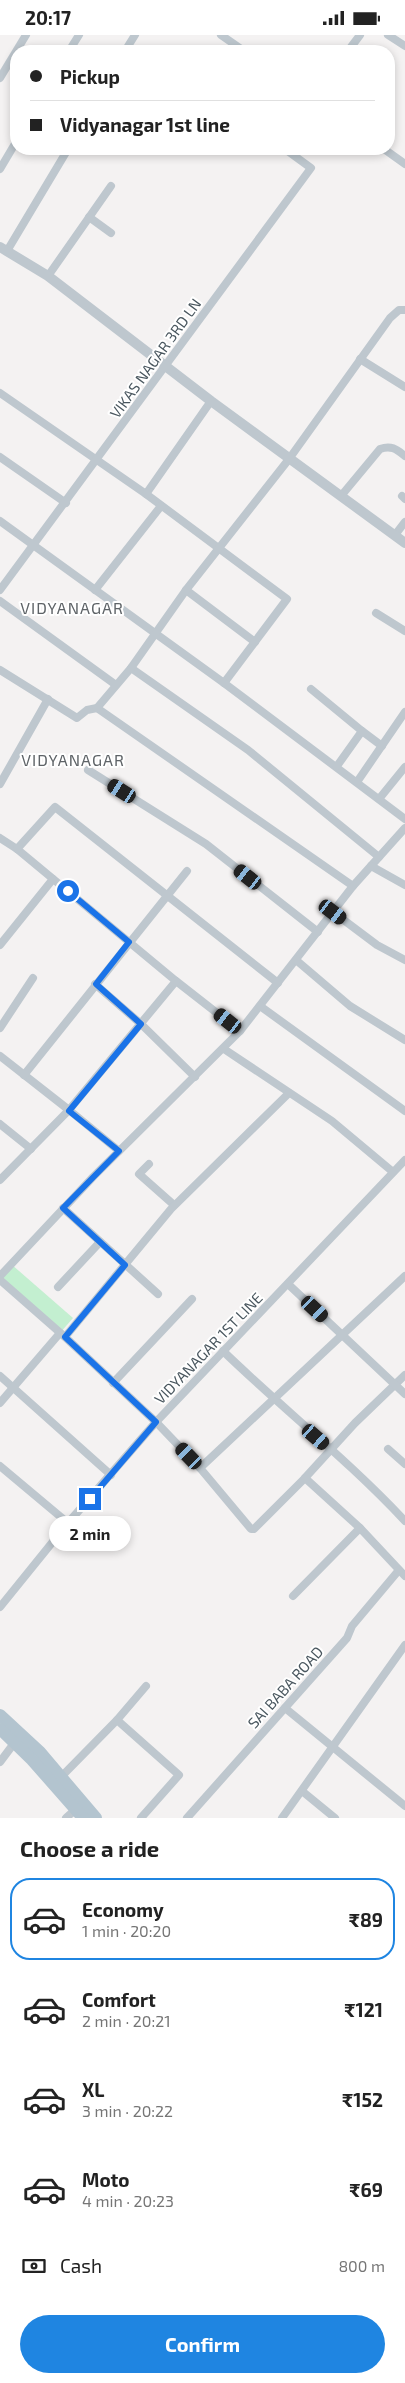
<!DOCTYPE html>
<html lang="en">
<head>
<meta charset="utf-8">
<style>
	:root { --surface:#fff; --page:#f6f6f6; --text:#222; --muted:#767676; --line:#e0e0e0; --accent:#1f85e1 }
	body { margin:0; font-family:"Exo 2",sans-serif; background:var(--page); color:var(--text); height:100vh; display:flex; flex-direction:column; font-size:19px; white-space:nowrap }
	* { box-sizing:border-box; margin:0 }
	p { font-size:16px; color:var(--muted) }
	.icon { flex:none; width:28px; height:28px; fill:none; stroke:currentColor; stroke-width:2; stroke-linecap:round; stroke-linejoin:round }
	.map { position:relative; height:1783px; overflow:hidden }
	.panel { display:flex; flex-direction:column; background:var(--surface); flex:1 }
	.panel>* { flex:none }
	.guide { position:absolute; left:10px; top:10px; width:385px; height:110px; border-radius:20px; box-shadow:0 2px 8px #0003; display:grid; align-content:center; height:110px; padding:0 20px; background:var(--surface) }
	.end { position:absolute; width:22px; height:22px; margin:-11px; border:6px solid #1a73e8; background:#fff; box-shadow:0 0 0 2px #fff }
	.from { border-radius:50% }
	.bubble { position:absolute; height:35px; border-radius:18px; background:var(--surface); box-shadow:0 2px 8px #0003; font-size:16px; font-weight:700; line-height:35px; text-align:center }
	.car { position:absolute; width:15px; height:30px; margin:-15px -8px; border-radius:6px; box-shadow:0 0 4px 1px #0007; background:linear-gradient(#222 24%,#8ab4d8 0 40%,#222 0 76%,#8ab4d8 0 86%,#222 0) }
	.guide b { display:flex; align-items:center; gap:18px; height:48px; font-size:19px }
	.guide b+b { border-top:1px solid var(--line) }
	.guide i { width:12px; height:12px; background:var(--text) }
	ul { padding:0; list-style:none }
	li { display:flex; align-items:center; gap:15px; height:82px; margin:0 10px 8px; padding:0 10px; border:2px solid transparent; border-radius:20px }
	li div { flex:1 }
	li b { display:block; font-size:19px }
	li em { font-style:normal; font-weight:700 }
	li.selected { border-color:var(--accent) }
	li>.icon { width:45px; height:45px; stroke-width:1.5 }
	h2 { padding:0 20px; font-size:22px; line-height:60px }
	.pay { display:flex; align-items:center; gap:12px; height:55px; padding:0 20px; font-size:19px }
	.pay p { margin-inline-start:auto }
	.action { display:flex; gap:10px; margin-top:auto; padding:10px 20px }
	.action a { flex:1; height:58px; border-radius:30px; background:var(--accent); color:#fff; font-size:20px; font-weight:700; line-height:58px; text-align:center }
	.status { display:flex; justify-content:space-between; align-items:center; height:35px; padding:0 25px; background:var(--surface); direction:ltr }
	.status svg { height:14px; fill:currentColor }
	.map>svg:first-child { display:block }
	.green { fill:#c3efd0 }
	.lines { fill:none; stroke-linecap:round; stroke-linejoin:round }
	.minor { stroke:#bec7ce; stroke-width:8 }
	.tertiary { stroke:#bec7ce; stroke-width:10 }
	.primary { stroke:#b3c4cf; stroke-width:12 }
	.route { stroke:#1a73e8; stroke-width:6 }
	.labels { text-anchor:middle; dominant-baseline:central; stroke-width:4; stroke-linejoin:round; paint-order:stroke }
	.street-label { font-size:15px; fill:#4a575f; stroke:#fff }
	.neighbourhood-label { font-size:16px; letter-spacing:1px; fill:#5e6367; stroke:#fff }
</style>
</head>
<body>
<div class="status"><b>20:17</b><svg viewBox="0 0 49 12"><path d="M0 12V9h3v3zM5 12V6h3v6zM10 12V3h3v9zM15 12V0h3v12zM26 1h20v11H26zM47 4h2v5h-2z"/></svg></div>
<div class="map">
<svg width="405" height="1783" viewBox="0 0 405 1783">
	<rect width="100%" height="100%" fill="#f4f2f2"/>
	<polygon class="green" points="11,1229 73,1283 60,1298 0,1241"/>
	<g class="lines">
		<g class="minor">
			<polyline points="221,0 244,16"/>
			<polyline points="388,0 405,11"/>
			<polyline points="69,16 79,0"/>
			<polyline points="125,16 135,0"/>
			<polyline points="348,16 360,0"/>
			<polyline points="0,43 26,0"/>
			<polyline points="384,114 405,129"/>
			<polyline points="0,134 16,107"/>
			<polyline points="89,182 111,198"/>
			<polyline points="7,216 68,114"/>
			<polyline points="48,241 111,151"/>
			<polyline points="360,324 405,352"/>
			<polyline points="0,358 146,459 287,564 224,648"/>
			<polyline points="0,422 66,468"/>
			<polyline points="146,459 211,366"/>
			<path d="M341,461L380,414C391,410 396,414 405,421"/>
			<polyline points="402,461 405,464"/>
			<polyline points="0,486 224,648 405,784"/>
			<polyline points="395,500 405,487"/>
			<polyline points="0,555 311,133 285,114"/>
			<polyline points="95,555 161,471"/>
			<polyline points="186,555 255,607"/>
			<polyline points="0,566 116,650"/>
			<polyline points="376,578 405,596"/>
			<polyline points="131,633 248,715 379,822"/>
			<polyline points="0,635 77,683 87,675 97,673 353,851"/>
			<polyline points="311,654 362,696 337,731"/>
			<polyline points="97,673 131,633 186,555 289,424 390,283 399,275 405,275"/>
			<polyline points="362,696 382,711"/>
			<polyline points="88,735 206,809 318,897"/>
			<polyline points="357,747 405,677"/>
			<polyline points="0,749 48,664"/>
			<polyline points="379,764 405,732"/>
			<polyline points="0,803 17,814 176,946 240,996 353,851 405,793"/>
			<polyline points="17,814 55,772 278,948"/>
			<polyline points="371,831 405,850"/>
			<polyline points="333,877 377,910 405,925"/>
			<polyline points="0,910 53,844"/>
			<polyline points="296,925 350,971 405,1005"/>
			<polyline points="95,949 141,989 195,1042"/>
			<polyline points="260,971 405,1076"/>
			<polyline points="0,993 33,943"/>
			<polyline points="224,1014 332,1086 393,1137"/>
			<polyline points="0,1021 69,1075 0,1145"/>
			<polyline points="24,1040 187,836"/>
			<polyline points="0,1089 31,1114"/>
			<polyline points="119,1116 69,1075 176,946"/>
			<polyline points="149,1129 139,1139 174,1170"/>
			<polyline points="63,1173 158,1259"/>
			<polyline points="0,1241 93,1142 240,996"/>
			<polyline points="0,1245 65,1302 156,1387 200,1433 251,1494 254,1494 304,1444 355,1388 405,1340"/>
			<polyline points="288,1249 405,1359"/>
			<polyline points="58,1252 100,1207"/>
			<polyline points="65,1302 171,1174 289,1058"/>
			<path d="M223,1316C283,1374 348,1425 405,1486"/>
			<polyline points="0,1341 111,1440"/>
			<polyline points="113,1348 192,1264"/>
			<polyline points="0,1368 60,1298"/>
			<polyline points="388,1414 405,1429"/>
			<polyline points="0,1431 68,1488"/>
			<polyline points="200,1433 405,1241"/>
			<polyline points="305,1443 360,1493 405,1541"/>
			<polyline points="293,1561 360,1493"/>
			<polyline points="0,1572 68,1488 156,1387 405,1125"/>
			<polyline points="285,1673 405,1771"/>
			<polyline points="117,1685 146,1651"/>
			<polyline points="0,1727 15,1707"/>
			<polyline points="61,1742 117,1685 179,1740 141,1783"/>
			<polyline points="302,1756 335,1783"/>
			<polyline points="66,1783 76,1774"/>
			<polyline points="187,1783 347,1603 352,1591 399,1535"/>
			<polyline points="282,1783 405,1610"/>
		</g>
		<polyline class="tertiary" points="0,212 48,241 211,366 405,508"/>
		<g class="primary">
			<polyline points="0,1680 40,1717 96,1783"/>
			<polyline points="0,1694 32,1725 83,1783"/>
		</g>
	</g>
	<g class="lines">
		<polyline class="route" points="68,856 129,907 96,949 141,989 69,1076 119,1116 63,1173 125,1230 65,1302 156,1387 90,1464"/>
	</g>
	<g class="labels">
		<g class="street-label">
			<text transform="translate(155 323) rotate(-54)">VIKAS NAGAR 3RD LN</text>
			<text transform="translate(208 1313) rotate(-46)">VIDYANAGAR 1ST LINE</text>
			<text transform="translate(285 1652) rotate(-48)">SAI BABA ROAD</text>
		</g>
		<g class="neighbourhood-label">
			<text x="72" y="572">VIDYANAGAR</text>
			<text x="73" y="724">VIDYANAGAR</text>
		</g>
	</g>
</svg>
<i class="end from" style="left:68px;top:856px"></i>
<i class="end" style="left:90px;top:1464px"></i>
<div class="bubble" style="left:49px;top:1481px;width:82px">2 min</div>
<i class="car" style="left:122px;top:756px;rotate:302deg"></i>
<i class="car" style="left:248px;top:842px;rotate:308deg"></i>
<i class="car" style="left:333px;top:877px;rotate:127deg"></i>
<i class="car" style="left:228px;top:986px;rotate:308deg"></i>
<i class="car" style="left:315px;top:1274px;rotate:133deg"></i>
<i class="car" style="left:316px;top:1402px;rotate:131deg"></i>
<i class="car" style="left:189px;top:1421px;rotate:316deg"></i>
<div class="guide">
<b><i class="from"></i>Pickup</b>
<b><i></i>Vidyanagar 1st line</b>
</div>
</div>
<section class="panel">
<h2>Choose a ride</h2>
<ul>
<li class="selected"><svg class="icon" aria-label="car" viewBox="0 0 24 24"><path d="M5 17H2v-5l4-1 3-4h7l3 4 3 1v5h-3M9 17h6M6 11h13"/><circle cx="7" cy="17" r="2"/><circle cx="17" cy="17" r="2"/></svg><div><b>Economy</b><p>1 min · 20:20</p></div><em>₹89</em></li>
<li><svg class="icon" aria-label="car" viewBox="0 0 24 24"><path d="M5 17H2v-5l4-1 3-4h7l3 4 3 1v5h-3M9 17h6M6 11h13"/><circle cx="7" cy="17" r="2"/><circle cx="17" cy="17" r="2"/></svg><div><b>Comfort</b><p>2 min · 20:21</p></div><em>₹121</em></li>
<li><svg class="icon" aria-label="car" viewBox="0 0 24 24"><path d="M5 17H2v-5l4-1 3-4h7l3 4 3 1v5h-3M9 17h6M6 11h13"/><circle cx="7" cy="17" r="2"/><circle cx="17" cy="17" r="2"/></svg><div><b>XL</b><p>3 min · 20:22</p></div><em>₹152</em></li>
<li><svg class="icon" aria-label="car" viewBox="0 0 24 24"><path d="M5 17H2v-5l4-1 3-4h7l3 4 3 1v5h-3M9 17h6M6 11h13"/><circle cx="7" cy="17" r="2"/><circle cx="17" cy="17" r="2"/></svg><div><b>Moto</b><p>4 min · 20:23</p></div><em>₹69</em></li>
</ul>
<div class="pay"><svg class="icon" aria-label="cash" viewBox="0 0 24 24"><path d="M3 7h18v10H3z"/><circle cx="12" cy="12" r="2"/></svg>Cash<p>800 m</p></div>
<div class="action"><a>Confirm</a></div>
</section>
</body>
</html>
